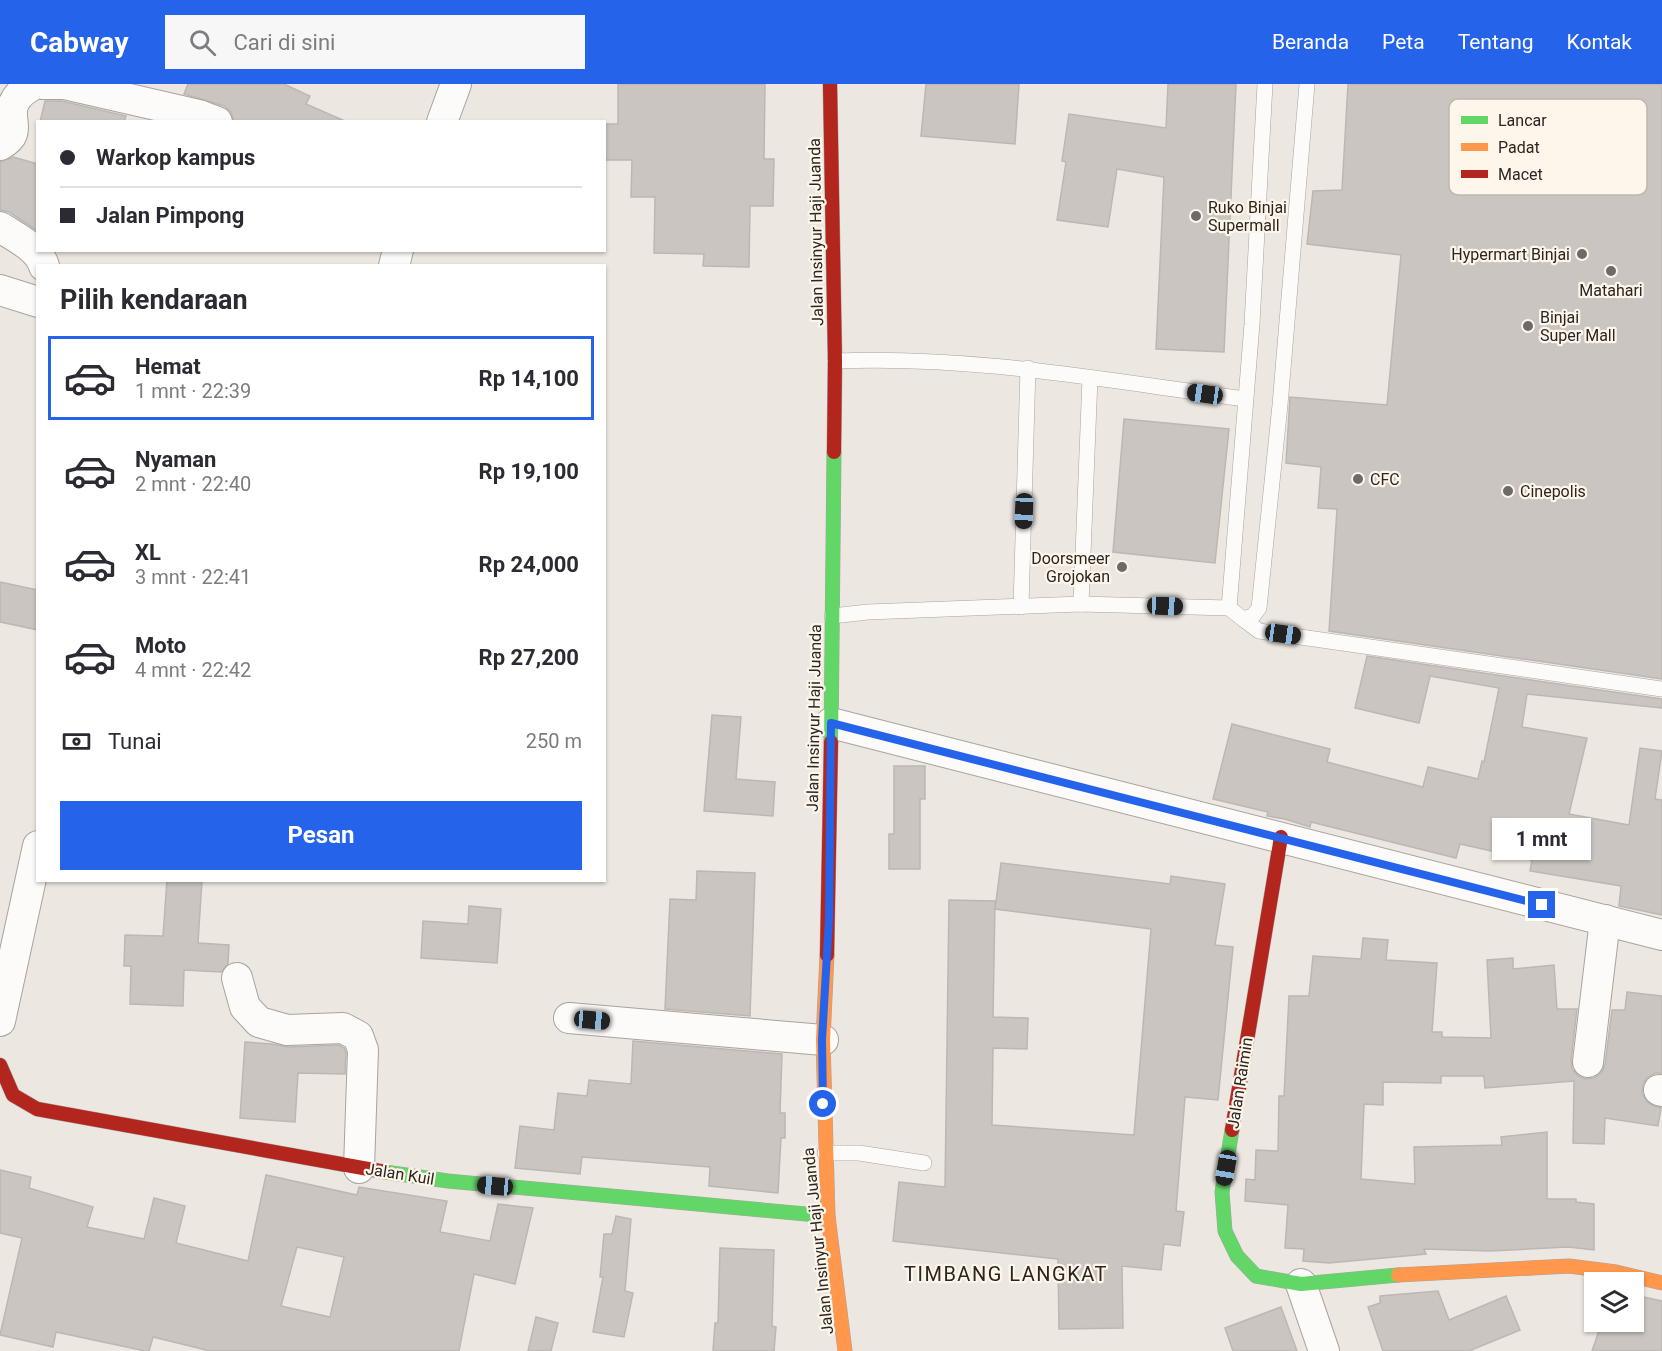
<!DOCTYPE html>
<html lang="id">
<head>
<meta charset="utf-8">
<style>
	:root { --surface:#fff; --page:#f7f7f7; --text:#2b2b33; --muted:#7c7c81; --line:#e1e1e2; --accent:#2563eb }
	body { margin:0; font-family:Roboto,sans-serif; background:var(--page); color:var(--text); height:100vh; display:flex; flex-direction:column; font-size:22px; white-space:nowrap }
	* { box-sizing:border-box; margin:0 }
	p { font-size:20px; color:var(--muted) }
	.icon { flex:none; width:33px; height:33px; fill:none; stroke:currentColor; stroke-width:2; stroke-linecap:round; stroke-linejoin:round }
	.map { position:relative; flex:1; overflow:hidden }
	.side { position:absolute; left:36px; top:180px; width:570px; height:618px; display:flex; flex-direction:column; background:var(--surface); border-radius:0px; box-shadow:0 2px 4px #0004 }
	.side>* { flex:none }
	.guide { position:absolute; left:36px; top:36px; width:570px; height:132px; border-radius:0px; box-shadow:0 2px 4px #0004; display:grid; align-content:center; height:132px; padding:0 24px; background:var(--surface) }
	.controls { position:absolute; left:1584px; top:1188px; display:grid; gap:12px }
	.controls a { display:grid; place-items:center; width:60px; height:60px; border-radius:0px; background:var(--surface); box-shadow:0 2px 4px #0004; font-size:30px }
	.end { position:absolute; width:27px; height:27px; margin:-14px; border:8px solid #2563eb; background:#fff; box-shadow:0 0 0 3px #fff }
	.from { border-radius:50% }
	.bubble { position:absolute; height:42px; border-radius:0px; background:var(--surface); box-shadow:0 2px 4px #0004; font-size:20px; font-weight:700; line-height:42px; text-align:center }
	.car { position:absolute; width:18px; height:36px; margin:-18px -9px; border-radius:8px; box-shadow:0 0 4px 2px #0007; background:linear-gradient(#222 24%,#8ab4d8 0 40%,#222 0 76%,#8ab4d8 0 86%,#222 0) }
	.guide b { display:flex; align-items:center; gap:21px; height:57px; font-size:22px }
	.guide b+b { border-top:2px solid var(--line) }
	.guide i { width:15px; height:15px; background:var(--text) }
	ul { padding:0; list-style:none }
	li { display:flex; align-items:center; gap:18px; height:84px; margin:0 12px 9px; padding:0 12px; border:3px solid transparent; border-radius:0px }
	li div { flex:1 }
	li b { display:block; font-size:22px }
	li em { font-style:normal; font-weight:700 }
	li.selected { border-color:var(--accent) }
	li>.icon { width:54px; height:54px; stroke-width:1.5 }
	h2 { padding:0 24px; font-size:27px; line-height:72px }
	.pay { display:flex; align-items:center; gap:15px; height:66px; padding:0 24px; font-size:22px }
	.pay p { margin-inline-start:auto }
	.button { display:flex; gap:12px; margin-top:auto; padding:12px 24px }
	.button a { flex:1; height:69px; border-radius:0px; background:var(--accent); color:#fff; font-size:24px; font-weight:700; line-height:69px; text-align:center }
	header { display:flex; align-items:center; gap:36px; box-sizing:border-box; height:84px; padding:0 30px; background:var(--accent); color:#fff }
	header strong { font-size:28px }
	nav { display:flex; gap:33px; margin-inline-start:auto; font-size:21px }
	.search { width:420px; height:54px; background:var(--page); display:flex; align-items:center; gap:15px; box-sizing:border-box; padding:0 21px; border-radius:0px; color:var(--muted); font-size:22px }
	.map>svg:first-child { display:block }
	.building { fill:#cac5c1; stroke:#bcb7b2; stroke-width:1.5; fill-rule:evenodd }
	.lines { fill:none; stroke-linecap:round; stroke-linejoin:round }
	.lane-casing { stroke:#a8a39f; stroke-width:16 }
	.street-casing { stroke:#a8a39f; stroke-width:32 }
	.fast-casing { stroke:#a8a39f; stroke-width:15 }
	.slow-casing { stroke:#a8a39f; stroke-width:15 }
	.jam-casing { stroke:#a8a39f; stroke-width:15 }
	.lane { stroke:#fcfbfa; stroke-width:15 }
	.street { stroke:#fcfbfa; stroke-width:30 }
	.fast { stroke:#63d668; stroke-width:14 }
	.slow { stroke:#ff974d; stroke-width:14 }
	.jam { stroke:#b3261e; stroke-width:14 }
	.route { stroke:#2563eb; stroke-width:8 }
	.poi-dot { fill:#6e6a65; stroke:#fef5eb; stroke-width:2 }
	.labels { text-anchor:middle; dominant-baseline:central; stroke-width:4.5; stroke-linejoin:round; paint-order:stroke }
	.poi-label { font-size:16px; fill:#2a2622; stroke:#fef5eb; text-anchor:start }
	.street-label { font-size:16px; fill:#2a2622; stroke:#fef5eb }
	.quarter-label { font-size:20px; letter-spacing:1.5px; fill:#2a2622; stroke:#fef5eb }
	.key { fill:#fef5eb; stroke:#beb7af; stroke-width:1.5 }
	.key-label { font-size:16px; fill:#2a2622 }
</style>
</head>
<body>
<header>
<strong>Cabway</strong>
<div class="search"><svg class="icon" aria-label="search" viewBox="0 0 24 24"><circle cx="10" cy="10" r="6"/><path d="M15 15l6 6"/></svg>Cari di sini</div>
<nav><a>Beranda</a><a>Peta</a><a>Tentang</a><a>Kontak</a></nav>
</header>
<div class="map">
<svg width="1662" height="1267" viewBox="0 0 1662 1267">
	<rect width="100%" height="100%" fill="#ede7e1"/>
	<g class="building">
		<polygon points="188,0 284,0 310,12 306,20 347,38 234,38 231,28 224,22 184,10"/>
		<polygon points="618,0 765,0 764,75 774,75 773,122 750,122 749,183 703,182 704,170 654,169 655,113 631,113 632,76 604,76 604,40 618,40"/>
		<polygon points="926,0 1019,0 1015,60 921,52"/>
		<polygon points="1168,0 1236,0 1224,268 1156,265 1164,93 1117,85 1108,143 1057,136 1066,78 1062,77 1069,30 1166,44"/>
		<polygon points="1348,0 1662,0 1662,595 1329,547 1337,425 1318,424 1321,383 1286,379 1290,313 1387,321 1401,171 1307,160 1313,107 1342,106"/>
		<polygon points="45,17 62,17 126,32 124,38 40,38"/>
		<polygon points="13,73 38,80 38,147 9,128 0,126 0,78"/>
		<polygon points="1124,335 1229,345 1215,479 1113,468"/>
		<polygon points="0,498 38,506 38,546 0,538"/>
		<polygon points="1367,572 1662,615 1662,624 1527,610 1522,643 1587,654 1569,730 1629,741 1640,664 1662,667 1655,715 1662,716 1662,831 1619,822 1621,802 1530,787 1532,776 1460,760 1456,774 1311,738 1310,743 1285,735 1267,732 1268,728 1213,715 1232,640 1330,665 1327,678 1423,703 1428,683 1478,695 1482,677 1484,678 1499,604 1430,592 1419,639 1355,624"/>
		<polygon points="712,631 741,633 736,695 775,698 773,732 704,727"/>
		<polygon points="894,682 925,682 925,715 920,715 920,785 889,785 889,750 894,750"/>
		<polygon points="1001,779 1170,800 1171,792 1225,800 1215,861 1233,863 1218,1016 1185,1013 1176,1127 1184,1128 1180,1162 1164,1160 1161,1186 1122,1182 1123,1244 1059,1245 1058,1175 893,1157 899,1098 945,1103 949,816 995,817 993,933 1028,934 1027,965 993,964 992,1041 1134,1051 1151,845 995,825"/>
		<polygon points="697,787 755,789 750,932 665,925 670,815 696,816"/>
		<polygon points="167,796 202,796 198,859 229,861 228,880 221,888 184,886 183,922 130,920 131,882 124,882 125,851 163,852"/>
		<polygon points="469,822 501,825 497,879 421,874 423,837 468,840"/>
		<polygon points="1363,854 1388,856 1386,876 1437,879 1432,948 1442,948 1442,953 1491,954 1487,876 1513,874 1513,885 1554,881 1557,925 1577,925 1571,977 1572,985 1578,992 1585,995 1594,994 1602,988 1605,980 1612,926 1625,926 1627,908 1662,912 1662,989 1655,989 1647,994 1643,1000 1642,1009 1647,1018 1654,1022 1661,1024 1658,1042 1605,1034 1604,1060 1573,1059 1574,997 1485,1004 1484,992 1441,992 1441,999 1383,998 1383,1021 1364,1020 1361,1095 1415,1100 1414,1063 1502,1061 1501,1053 1547,1048 1547,1115 1576,1115 1576,1118 1594,1120 1594,1166 1568,1163 1490,1167 1424,1165 1426,1170 1329,1179 1303,1177 1304,1165 1285,1164 1288,1121 1245,1117 1246,1095 1255,1096 1256,1066 1278,1067 1279,1012 1284,1012 1289,912 1309,912 1313,872 1361,875"/>
		<polygon points="633,957 782,970 780,1029 785,1029 785,1054 781,1054 778,1109 709,1102 710,1083 582,1073 580,1090 515,1084 520,1042 554,1046 558,1009 587,1012 589,996 631,1000"/>
		<polygon points="245,958 272,960 288,963 339,961 344,964 346,969 345,990 298,989 295,1038 240,1034"/>
		<path d="M0,1086L31,1093L29,1104L93,1123L87,1143L144,1155L154,1114L185,1122L176,1159L248,1177L266,1091L357,1111L359,1103L447,1117L440,1148L490,1157L498,1120L533,1124L515,1200L474,1190L459,1267H210L153,1253L149,1267H145L56,1248L53,1263L0,1251L22,1154L0,1149ZM297,1163L344,1173L330,1233L281,1222Z"/>
		<polygon points="616,1132 631,1135 625,1207 633,1209 624,1253 593,1248 603,1193 600,1193 604,1150 612,1150"/>
		<polygon points="720,1164 774,1166 772,1242 776,1243 774,1267 713,1267 715,1239 718,1239"/>
		<polygon points="1438,1207 1449,1236 1506,1212 1520,1246 1469,1267 1383,1267 1368,1223 1380,1219 1380,1212"/>
		<polygon points="1634,1211 1662,1217 1662,1267 1592,1267 1602,1238 1634,1238"/>
		<polygon points="1281,1223 1297,1267 1233,1267 1225,1244"/>
		<polygon points="536,1233 558,1239 551,1267 528,1267"/>
	</g>
	<g class="lines">
		<defs>
			<g id="lane">
				<path d="M835,277C972,271 1109,297 1245,315"/>
				<polyline points="1081,520 1090,294"/>
				<polyline points="1021,523 1028,284"/>
				<polyline points="1229,524 1252,240 1265,0"/>
				<polyline points="832,532 868,528 1081,520 1229,524 1243,535 1253,532 1259,524 1280,321 1307,0"/>
				<polyline points="1243,535 1259,547 1662,605"/>
				<polyline points="825,1069 859,1069 924,1079"/>
			</g>
			<g id="street">
				<polyline points="42,0 64,0 199,31 217,38"/>
				<polyline points="442,38 456,0"/>
				<path d="M0,61C24,49 6,35 14,19C18,9 27,4 35,0"/>
				<path d="M0,143C15,153 39,164 44,182"/>
				<polyline points="394,182 398,166"/>
				<polyline points="0,206 38,218"/>
				<polyline points="831,639 1662,851"/>
				<polyline points="237,894 245,923 259,938 287,946 343,944 358,952 363,966 359,1084"/>
				<polyline points="569,934 823,956"/>
				<polyline points="0,937 38,762"/>
				<polyline points="1588,978 1605,836"/>
				<polyline points="1659,1006 1662,1007"/>
				<polyline points="1301,1200 1324,1267"/>
			</g>
			<g id="fast">
				<polyline points="831,658 834,368"/>
				<polyline points="1232,1046 1222,1108 1225,1147 1237,1172 1256,1192 1301,1200 1398,1191"/>
				<polyline points="385,1088 448,1097 828,1132"/>
			</g>
			<g id="slow">
				<polyline points="827,871 823,956 828,1132 845,1267"/>
				<polyline points="1398,1191 1569,1182 1616,1188 1662,1199"/>
			</g>
			<g id="jam">
				<polyline points="830,0 835,277 834,368"/>
				<polyline points="827,871 831,658"/>
				<polyline points="0,981 13,1011 37,1025 385,1088"/>
				<polyline points="1232,1046 1281,753"/>
			</g>
		</defs>
		<use href="#lane" class="lane-casing"/>
		<use href="#street" class="street-casing"/>
		<use href="#fast" class="fast-casing"/>
		<use href="#slow" class="slow-casing"/>
		<use href="#jam" class="jam-casing"/>
		<use href="#lane" class="lane"/>
		<use href="#street" class="street"/>
		<use href="#fast" class="fast"/>
		<use href="#slow" class="slow"/>
		<use href="#jam" class="jam"/>
	</g>
	<g class="lines">
		<polyline class="route" points="823,1020 822,956 829,835 831,639 1542,821"/>
	</g>
	<g class="poi-dot">
		<circle cx="1196" cy="132" r="6"/>
		<circle cx="1582" cy="170" r="6"/>
		<circle cx="1611" cy="187" r="6"/>
		<circle cx="1528" cy="242" r="6"/>
		<circle cx="1358" cy="395" r="6"/>
		<circle cx="1508" cy="407" r="6"/>
		<circle cx="1122" cy="483" r="6"/>
	</g>
	<g class="labels">
		<g class="poi-label">
			<text x="1208" y="123">Ruko Binjai<tspan x="1208" dy="18">Supermall</tspan></text>
			<text x="1570" y="170" text-anchor="end">Hypermart Binjai</text>
			<text x="1611" y="206" text-anchor="middle">Matahari</text>
			<text x="1540" y="233">Binjai<tspan x="1540" dy="18">Super Mall</tspan></text>
			<text x="1370" y="395">CFC</text>
			<text x="1520" y="407">Cinepolis</text>
			<text x="1110" y="474" text-anchor="end">Doorsmeer<tspan x="1110" dy="18">Grojokan</tspan></text>
		</g>
		<g class="street-label">
			<text transform="translate(816 148) rotate(-91)">Jalan Insinyur Haji Juanda</text>
			<text transform="translate(814 634) rotate(-89)">Jalan Insinyur Haji Juanda</text>
			<text transform="translate(1240 999) rotate(-81)">Jalan Raimin</text>
			<text transform="translate(400 1090) rotate(9)">Jalan Kuil</text>
			<text transform="translate(818 1157) rotate(-96)">Jalan Insinyur Haji Juanda</text>
		</g>
		<g class="quarter-label">
			<text x="1006" y="1190">TIMBANG LANGKAT</text>
		</g>
	</g>
	<rect x="1449" y="15" width="198" height="96" rx="9" class="key"/>
	<rect x="1461" y="32" width="27" height="8" fill="#63d668"/>
	<rect x="1461" y="59" width="27" height="8" fill="#ff974d"/>
	<rect x="1461" y="86" width="27" height="8" fill="#b3261e"/>
	<g class="key-label">
		<text x="1498" y="42">Lancar</text>
		<text x="1498" y="69">Padat</text>
		<text x="1498" y="96">Macet</text>
	</g>
</svg>
<div class="controls">
<a><svg class="icon" aria-label="layers" viewBox="0 0 24 24"><path d="M12 4l9 5-9 5-9-5zM3 14l9 5 9-5"/></svg></a>
</div>
<i class="end from" style="left:823px;top:1020px"></i>
<i class="end" style="left:1542px;top:821px"></i>
<div class="bubble" style="left:1492px;top:734px;width:99px">1 mnt</div>
<i class="car" style="left:1205px;top:310px;rotate:278deg"></i>
<i class="car" style="left:1024px;top:427px;rotate:182deg"></i>
<i class="car" style="left:1165px;top:522px;rotate:92deg"></i>
<i class="car" style="left:1283px;top:550px;rotate:98deg"></i>
<i class="car" style="left:592px;top:936px;rotate:95deg"></i>
<i class="car" style="left:1226px;top:1084px;rotate:190deg"></i>
<i class="car" style="left:495px;top:1102px;rotate:275deg"></i>
<div class="guide">
<b><i class="from"></i>Warkop kampus</b>
<b><i></i>Jalan Pimpong</b>
</div>
<section class="side">
<h2>Pilih kendaraan</h2>
<ul>
<li class="selected"><svg class="icon" aria-label="car" viewBox="0 0 24 24"><path d="M5 17H2v-5l4-1 3-4h7l3 4 3 1v5h-3M9 17h6M6 11h13"/><circle cx="7" cy="17" r="2"/><circle cx="17" cy="17" r="2"/></svg><div><b>Hemat</b><p>1 mnt · 22:39</p></div><em>Rp 14,100</em></li>
<li><svg class="icon" aria-label="car" viewBox="0 0 24 24"><path d="M5 17H2v-5l4-1 3-4h7l3 4 3 1v5h-3M9 17h6M6 11h13"/><circle cx="7" cy="17" r="2"/><circle cx="17" cy="17" r="2"/></svg><div><b>Nyaman</b><p>2 mnt · 22:40</p></div><em>Rp 19,100</em></li>
<li><svg class="icon" aria-label="car" viewBox="0 0 24 24"><path d="M5 17H2v-5l4-1 3-4h7l3 4 3 1v5h-3M9 17h6M6 11h13"/><circle cx="7" cy="17" r="2"/><circle cx="17" cy="17" r="2"/></svg><div><b>XL</b><p>3 mnt · 22:41</p></div><em>Rp 24,000</em></li>
<li><svg class="icon" aria-label="car" viewBox="0 0 24 24"><path d="M5 17H2v-5l4-1 3-4h7l3 4 3 1v5h-3M9 17h6M6 11h13"/><circle cx="7" cy="17" r="2"/><circle cx="17" cy="17" r="2"/></svg><div><b>Moto</b><p>4 mnt · 22:42</p></div><em>Rp 27,200</em></li>
</ul>
<div class="pay"><svg class="icon" aria-label="cash" viewBox="0 0 24 24"><path d="M3 7h18v10H3z"/><circle cx="12" cy="12" r="2"/></svg>Tunai<p>250 m</p></div>
<div class="button"><a>Pesan</a></div>
</section>
</div>
</body>
</html>
